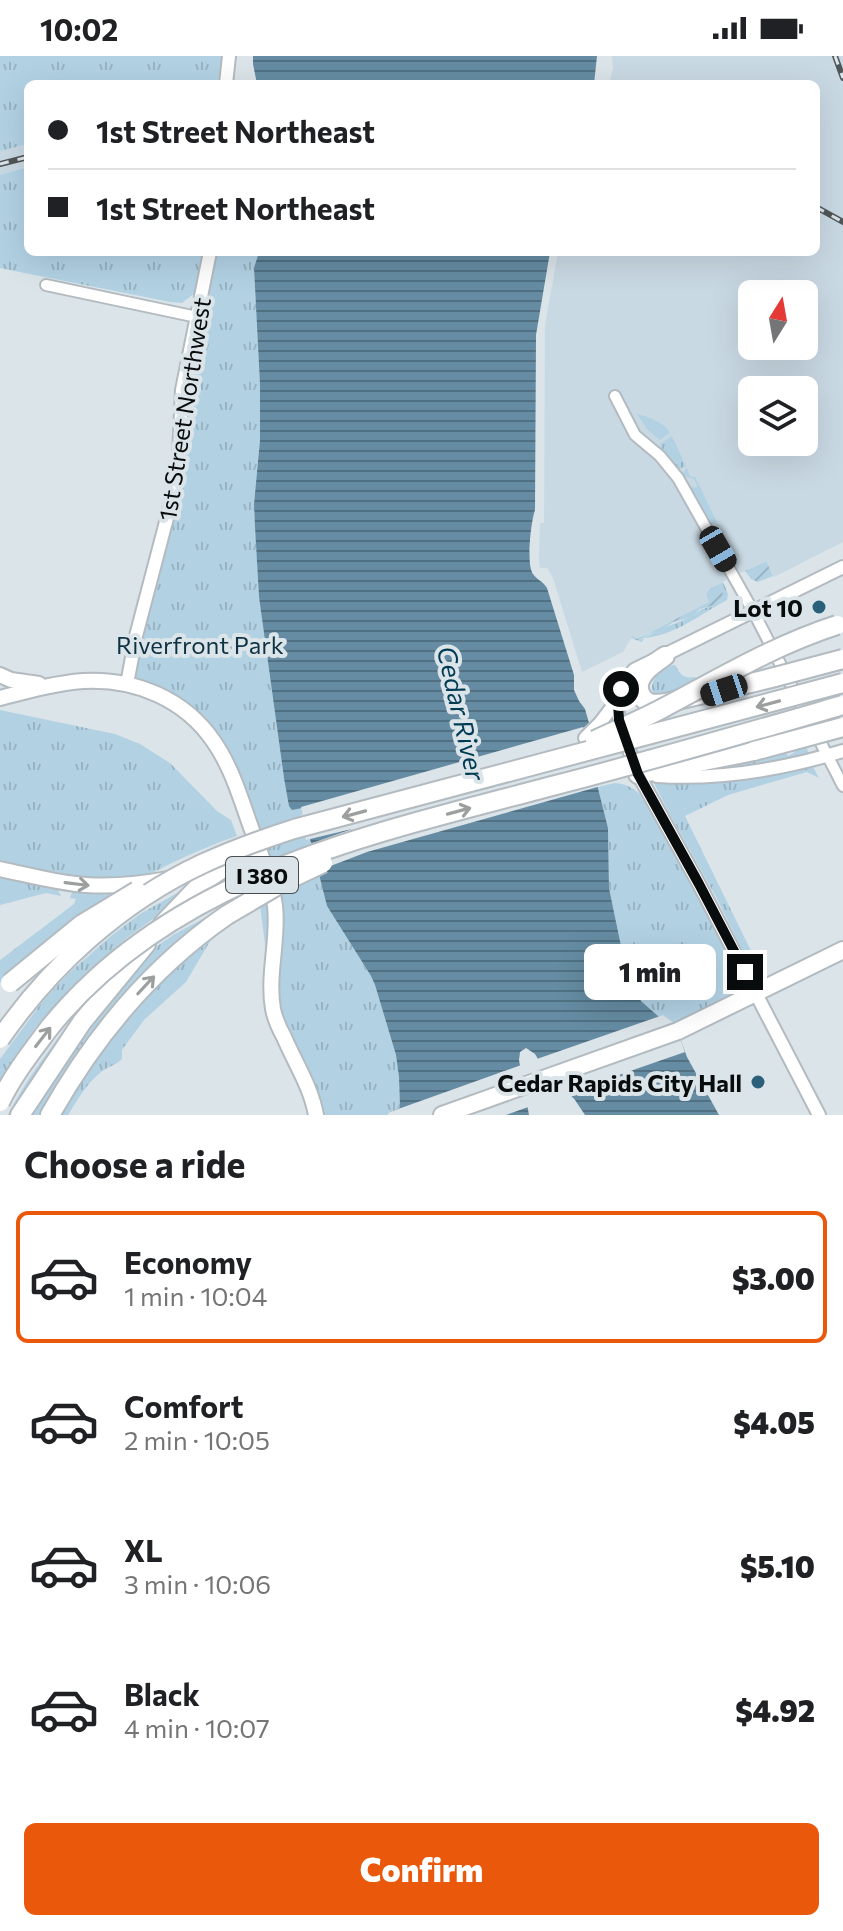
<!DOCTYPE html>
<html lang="en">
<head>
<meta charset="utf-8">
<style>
	:root { --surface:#fff; --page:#f2f2f2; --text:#202124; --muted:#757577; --line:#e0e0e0; --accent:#ea580c }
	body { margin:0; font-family:Commissioner,sans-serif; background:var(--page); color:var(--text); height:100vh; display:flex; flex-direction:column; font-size:30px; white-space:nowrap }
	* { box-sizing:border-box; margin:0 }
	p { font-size:26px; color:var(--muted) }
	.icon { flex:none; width:44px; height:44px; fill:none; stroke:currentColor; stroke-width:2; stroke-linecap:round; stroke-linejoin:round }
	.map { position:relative; height:1059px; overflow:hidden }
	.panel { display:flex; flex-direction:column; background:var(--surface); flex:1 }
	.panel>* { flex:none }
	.hud { position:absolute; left:24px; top:24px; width:796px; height:176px; border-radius:12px; box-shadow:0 8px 32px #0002; display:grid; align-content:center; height:176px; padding:0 24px; background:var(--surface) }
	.needle { width:52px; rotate:11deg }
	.controls { position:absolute; left:738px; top:224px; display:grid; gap:16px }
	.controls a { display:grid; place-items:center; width:80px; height:80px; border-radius:12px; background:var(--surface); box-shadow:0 8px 32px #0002; font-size:40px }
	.end { position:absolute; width:36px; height:36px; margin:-18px; border:10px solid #090c0d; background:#fff; box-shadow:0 0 0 4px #fff }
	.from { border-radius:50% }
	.bubble { position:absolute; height:56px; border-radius:12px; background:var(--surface); box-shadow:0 8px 32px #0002; font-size:26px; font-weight:800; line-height:56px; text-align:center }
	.car { position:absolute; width:24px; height:48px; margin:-24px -12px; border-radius:10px; box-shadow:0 0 6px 2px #0007; background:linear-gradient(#222 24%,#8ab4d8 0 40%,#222 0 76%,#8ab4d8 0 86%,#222 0) }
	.hud b { display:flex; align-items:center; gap:28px; height:76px; font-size:30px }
	.hud b+b { border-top:2px solid var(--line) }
	.hud i { width:20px; height:20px; background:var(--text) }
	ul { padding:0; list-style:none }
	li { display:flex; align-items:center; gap:24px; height:132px; margin:0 16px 12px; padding:0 8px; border:4px solid transparent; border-radius:12px }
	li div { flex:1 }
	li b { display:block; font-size:30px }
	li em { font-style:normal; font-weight:800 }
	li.on { border-color:var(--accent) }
	li>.icon { width:72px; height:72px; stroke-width:1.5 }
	h2 { padding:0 24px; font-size:36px; line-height:96px }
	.cta { display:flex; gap:16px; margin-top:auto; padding:16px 24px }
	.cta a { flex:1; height:92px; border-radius:12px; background:var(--accent); color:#fff; font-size:32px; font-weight:800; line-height:92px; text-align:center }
	.status { display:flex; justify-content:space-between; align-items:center; height:56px; padding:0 40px; background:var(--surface); direction:ltr }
	.status svg { height:22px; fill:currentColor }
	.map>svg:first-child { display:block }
	.built { fill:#c9d9e3; fill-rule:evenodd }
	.grass { fill:url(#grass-tufts) }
	.garden { fill:url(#garden-furrows) }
	.water { fill:url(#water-rules) }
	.pier { fill:#dbe4e9 }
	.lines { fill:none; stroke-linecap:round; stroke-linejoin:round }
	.minor-casing { stroke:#b3bbc0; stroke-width:14 }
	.tertiary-casing { stroke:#b3bbc0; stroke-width:16 }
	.secondary-casing { stroke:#b3bbc0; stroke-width:18 }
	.primary-casing { stroke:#b3bbc0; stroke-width:20 }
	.motorway-casing { stroke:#b3bbc0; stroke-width:22 }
	.minor { stroke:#fff; stroke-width:10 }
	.tertiary { stroke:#fff; stroke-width:12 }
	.secondary { stroke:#fff; stroke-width:14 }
	.primary { stroke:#fff; stroke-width:16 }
	.motorway { stroke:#fff; stroke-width:18 }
	.rail-casing { stroke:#505558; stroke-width:6 }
	.rail { stroke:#dbe4e9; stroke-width:3; stroke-dasharray:9; stroke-linecap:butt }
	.motorway-bridge-casing { stroke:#b3bbc0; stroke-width:22; stroke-linecap:butt }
	.motorway-bridge { stroke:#fff; stroke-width:18 }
	.oneway { stroke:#9d9e9e }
	.route { stroke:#090c0d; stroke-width:10 }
	.poi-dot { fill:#2a607b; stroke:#dbe4e9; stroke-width:3 }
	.labels { text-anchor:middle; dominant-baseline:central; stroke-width:8; stroke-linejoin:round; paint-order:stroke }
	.shield { fill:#dbe4e9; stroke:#484d4f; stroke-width:2 }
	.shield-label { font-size:22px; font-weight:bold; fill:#090c0d }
	.street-label { font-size:24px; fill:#090c0d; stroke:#dbe4e9 }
	.poi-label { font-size:24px; font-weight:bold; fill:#090c0d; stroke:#dbe4e9; text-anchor:end }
	.park-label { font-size:24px; fill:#0e3243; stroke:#dbe4e9 }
	.water-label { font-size:26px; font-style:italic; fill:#013b53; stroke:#dbe4e9 }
</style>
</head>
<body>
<div class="status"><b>10:02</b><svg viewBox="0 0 49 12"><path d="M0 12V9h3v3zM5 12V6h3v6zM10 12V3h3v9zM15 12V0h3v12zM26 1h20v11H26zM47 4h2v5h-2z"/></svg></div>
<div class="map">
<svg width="843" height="1059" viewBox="0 0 843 1059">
	<defs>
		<pattern id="grass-tufts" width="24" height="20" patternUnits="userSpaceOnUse" patternTransform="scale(2)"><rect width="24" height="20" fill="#b2d2e4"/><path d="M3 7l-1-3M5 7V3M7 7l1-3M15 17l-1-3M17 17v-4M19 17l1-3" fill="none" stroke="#98b3c2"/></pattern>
		<pattern id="garden-furrows" width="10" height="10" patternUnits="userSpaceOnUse" patternTransform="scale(2)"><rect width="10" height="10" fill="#b2d2e4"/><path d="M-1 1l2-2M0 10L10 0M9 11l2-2" fill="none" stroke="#98b3c2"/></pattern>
		<pattern id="water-rules" width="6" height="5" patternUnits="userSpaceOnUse" patternTransform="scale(2)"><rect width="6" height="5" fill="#658ca3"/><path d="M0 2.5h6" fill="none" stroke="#517183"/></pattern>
	</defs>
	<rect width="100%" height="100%" fill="#dbe4e9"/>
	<g class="built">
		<path d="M612,0H843V486L774,521L765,505L710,532L706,538L710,546L636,583L632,581L623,596L582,616L553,522L547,512H540L539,504L540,467H544L545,269L558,196H816V28H609L613,13ZM752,238H804V290H752ZM752,334H804V386H752Z"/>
		<polygon points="28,88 28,111 0,119 0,95"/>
	</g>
	<g class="grass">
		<polygon points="0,0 223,0 221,28 28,28 28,88 0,95"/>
		<polygon points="28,111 28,196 203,196 195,237 182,247 170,246 0,212 0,119"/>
		<polygon points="210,196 259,196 254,212 260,329 260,384 254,448 259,541 284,722 301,751 327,850 371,920 375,929 396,999 399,1021 400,1052 388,1056 388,1059 316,1059 271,934 249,765 199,667 127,628 173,445 182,336"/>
		<path d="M637,358C648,360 666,368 670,377L660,384L647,373Z"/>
		<polygon points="672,380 686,410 679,413 664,397 660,388"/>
		<polygon points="687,413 690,420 695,421 717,466 712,468 690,433 690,430 696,432 697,429 694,423 684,420 682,417"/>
		<path d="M723,526L728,538L727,544C701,558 674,580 644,582L642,586L639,585C654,575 671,569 688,562C697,558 701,551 712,551L722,533L719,528Z"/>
		<path d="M732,607L679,637L657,640L652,635C651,621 662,610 675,609C680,618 683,623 695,621L697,624Z"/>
		<path d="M0,654L115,678L140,688L170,707L217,755L231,764L237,780C216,787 195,796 174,806C165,810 156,816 146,819C102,834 44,813 0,804Z"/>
		<polygon points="805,687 809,698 734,712 693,715 776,694 778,698 784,693 788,700 795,696 792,689"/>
		<polygon points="813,711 819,722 807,716 728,739 685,760 755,903 748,906 716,841 668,755 654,727 699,726"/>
		<path d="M615,727C626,728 635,732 642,741L677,803L756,938L677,974L667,968L641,945L626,914L609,832L608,772L598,731Z"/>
		<polygon points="0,821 58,834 61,840 46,837 0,849"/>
		<polygon points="200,824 180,847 157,860 128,881 85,917 36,971 0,1024 0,1003 43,945 67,919 111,880 140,858"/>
		<path d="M72,836L90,838L116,837C75,863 37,893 0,927V904L74,848L76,843L70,842Z"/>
		<polygon points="243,841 208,867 45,1059 26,1059 136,905 173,879"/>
		<path d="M219,870L186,926L144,964L122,994V1003C115,1010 108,1010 100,1017C86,1028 77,1045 68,1059H56L63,1047L141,940Z"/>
		<path d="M75,961L15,1059H8C26,1023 50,992 75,961Z"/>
	</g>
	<g class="garden">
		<polygon points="766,505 773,520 758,526 751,523 745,515"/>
		<polygon points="719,528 722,533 723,541 716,549 700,553 692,561 673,566 662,574 649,578 639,585 631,582 632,580 637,583 709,546 706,538 710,532"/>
	</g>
	<g class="water">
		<polygon points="253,0 597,0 594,28 257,28 253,8"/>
		<path d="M259,196H550L536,279L535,454C531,465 526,509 533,518C537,524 543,525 547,532L574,619V634L579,645L585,653L589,667L583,672L608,772L609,832L626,914L641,945L667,968L677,974L687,1001L719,1059H585L575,1044L538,1003L535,998L526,992L520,996L519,1004L529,1059H388L387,1057L400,1052L399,1021L396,999L375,929L371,920L327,850L302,752L292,754L289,750L284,722L259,541L255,471L254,448L260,384V329L254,212Z"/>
	</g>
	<g class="pier">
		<polygon points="583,671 585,680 589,679 601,730 367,796 315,816 307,789 352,773 306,784 300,760 303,758 301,751"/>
		<polygon points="663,959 675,968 685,996 564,1038 534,1004"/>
		<polygon points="524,1008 531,1050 506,1059 388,1059 387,1057"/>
	</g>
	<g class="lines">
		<defs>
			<g id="minor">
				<polyline points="46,229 197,261"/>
				<polyline points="615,340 635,379 660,400 678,422 753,555 843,730"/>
			</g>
			<g id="tertiary">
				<polyline points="226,28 229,0"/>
				<polyline points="127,628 136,580 178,420 182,334 210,196"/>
				<polyline points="585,682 600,667 618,643"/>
				<path d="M657,720C719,724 784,713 843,695"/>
				<polyline points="819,1059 699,828 638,718 622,675 618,657 618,646 621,633 626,624 634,614 843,511"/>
			</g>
			<g id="secondary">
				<polyline points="0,619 11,624 39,628"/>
				<path d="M0,642C27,635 56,627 83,625C135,622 185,643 214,686C230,709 239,737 248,763C258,792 271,821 275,850C279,884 267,918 273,953C275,963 279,972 284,981C295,1007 311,1031 316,1059"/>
				<polyline points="219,811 261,799"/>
				<path d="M0,813C29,819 57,827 86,829C113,831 141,828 168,823"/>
			</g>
			<polyline id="primary" points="442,1059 678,975 843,894"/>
			<g id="motorway">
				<path d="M665,600C655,607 637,618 639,633C640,639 644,645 650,647C660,650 672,645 682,643C713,636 744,629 775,621"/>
				<polyline points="638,718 754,695"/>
				<polyline points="163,868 204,825 227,809"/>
				<polyline points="20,1059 82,966 146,888"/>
				<path d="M50,1059C94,981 153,910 227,859"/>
			</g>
		</defs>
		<use href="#minor" class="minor-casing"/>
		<use href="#tertiary" class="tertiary-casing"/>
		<use href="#secondary" class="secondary-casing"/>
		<use href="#primary" class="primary-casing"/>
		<use href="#motorway" class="motorway-casing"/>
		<use href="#minor" class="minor"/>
		<use href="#tertiary" class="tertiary"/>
		<use href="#secondary" class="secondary"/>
		<use href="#primary" class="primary"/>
		<use href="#motorway" class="motorway"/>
		<defs>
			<g id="rail">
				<polyline points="835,0 843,22"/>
				<polyline points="0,108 28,101"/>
				<polyline points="816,151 843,166"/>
			</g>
		</defs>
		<use href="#rail" class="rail-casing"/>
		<use href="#rail" class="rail"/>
		<defs>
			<g id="motorway-bridge">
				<polyline points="775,621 843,603"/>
				<path d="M595,684C618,673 641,664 663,652C720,622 775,589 837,569"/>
				<polyline points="754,695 843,671"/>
				<polyline points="227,859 285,825 323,807"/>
				<polyline points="10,927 81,869 137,835"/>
				<path d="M0,983C51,909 121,846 202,808C232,794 263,783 294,773L843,627"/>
				<path d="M0,1046C13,1019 32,995 50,971C174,818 372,778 552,730C650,705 746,677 843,649"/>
			</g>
		</defs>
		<use href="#motorway-bridge" class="motorway-bridge-casing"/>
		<use href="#motorway-bridge" class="motorway-bridge"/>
	</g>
	<defs><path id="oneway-shaft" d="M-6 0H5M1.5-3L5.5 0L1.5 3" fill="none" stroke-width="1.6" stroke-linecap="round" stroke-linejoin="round" transform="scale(2)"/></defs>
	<g class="oneway">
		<use href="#oneway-shaft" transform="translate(768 648) rotate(165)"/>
		<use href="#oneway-shaft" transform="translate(459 755) rotate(-15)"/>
		<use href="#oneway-shaft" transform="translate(354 758) rotate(165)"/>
		<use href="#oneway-shaft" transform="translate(77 828) rotate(7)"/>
		<use href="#oneway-shaft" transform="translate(146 929) rotate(-47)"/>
		<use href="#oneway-shaft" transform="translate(43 981) rotate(-52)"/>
	</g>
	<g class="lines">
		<polyline class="route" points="621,633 618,646 619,664 638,718 699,828 745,916"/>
	</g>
	<g class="poi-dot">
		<circle cx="819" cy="551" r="8"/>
		<circle cx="758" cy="1026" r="8"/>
	</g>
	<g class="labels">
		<rect class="shield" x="226" y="801" width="72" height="36" rx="6"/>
		<g class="shield-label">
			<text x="262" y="819">I 380</text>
		</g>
		<g class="street-label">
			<text transform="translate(184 353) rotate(-81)">1st Street Northwest</text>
		</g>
		<g class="poi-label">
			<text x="803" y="551">Lot 10</text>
			<text x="742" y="1026">Cedar Rapids City Hall</text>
		</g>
		<g class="park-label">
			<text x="200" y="588">Riverfront Park</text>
		</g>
		<g class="water-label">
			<text transform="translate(462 657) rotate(77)">Cedar River</text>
		</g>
	</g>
</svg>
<div class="controls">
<a><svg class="needle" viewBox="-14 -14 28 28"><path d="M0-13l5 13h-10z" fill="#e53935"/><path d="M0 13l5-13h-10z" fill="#757577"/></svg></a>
<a><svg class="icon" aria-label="layers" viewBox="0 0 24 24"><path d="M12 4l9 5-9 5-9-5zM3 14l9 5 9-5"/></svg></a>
</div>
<i class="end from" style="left:621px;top:633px"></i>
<i class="end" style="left:745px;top:916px"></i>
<div class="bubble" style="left:584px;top:888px;width:132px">1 min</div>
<i class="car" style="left:718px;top:493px;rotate:150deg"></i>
<i class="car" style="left:724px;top:634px;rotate:252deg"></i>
<div class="hud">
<b><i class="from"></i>1st Street Northeast</b>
<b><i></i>1st Street Northeast</b>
</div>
</div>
<section class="panel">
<h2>Choose a ride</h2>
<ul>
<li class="on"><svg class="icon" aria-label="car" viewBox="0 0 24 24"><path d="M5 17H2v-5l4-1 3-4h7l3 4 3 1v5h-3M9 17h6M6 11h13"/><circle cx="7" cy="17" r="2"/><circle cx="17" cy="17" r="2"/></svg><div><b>Economy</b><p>1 min · 10:04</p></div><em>$3.00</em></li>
<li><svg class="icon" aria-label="car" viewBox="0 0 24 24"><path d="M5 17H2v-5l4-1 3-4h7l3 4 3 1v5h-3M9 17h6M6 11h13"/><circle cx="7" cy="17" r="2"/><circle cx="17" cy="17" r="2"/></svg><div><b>Comfort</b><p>2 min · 10:05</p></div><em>$4.05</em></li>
<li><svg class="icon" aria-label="car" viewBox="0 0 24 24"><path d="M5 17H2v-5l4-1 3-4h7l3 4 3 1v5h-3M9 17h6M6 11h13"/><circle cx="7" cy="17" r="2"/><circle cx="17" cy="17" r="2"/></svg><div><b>XL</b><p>3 min · 10:06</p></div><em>$5.10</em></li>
<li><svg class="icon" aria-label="car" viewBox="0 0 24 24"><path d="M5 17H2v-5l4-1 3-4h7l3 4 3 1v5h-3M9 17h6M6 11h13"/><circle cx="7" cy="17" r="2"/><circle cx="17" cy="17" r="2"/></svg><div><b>Black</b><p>4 min · 10:07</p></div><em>$4.92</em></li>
</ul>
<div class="cta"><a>Confirm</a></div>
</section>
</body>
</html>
